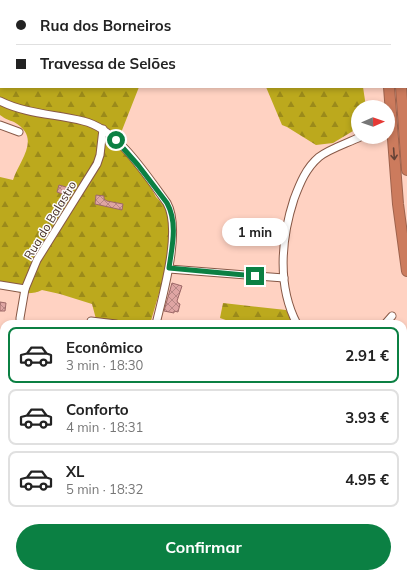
<!DOCTYPE html>
<html lang="pt">
<head>
<meta charset="utf-8">
<style>
	:root { --surface:#fff; --page:#f6f6f6; --text:#222; --muted:#767676; --line:#e0e0e0; --accent:#0b8043 }
	body { margin:0; font-family:Mulish,sans-serif; background:var(--page); color:var(--text); height:100vh; display:flex; flex-direction:column; font-size:15px; white-space:nowrap }
	* { box-sizing:border-box; margin:0 }
	p { font-size:13px; color:var(--muted) }
	.icon { flex:none; width:22px; height:22px; fill:none; stroke:currentColor; stroke-width:2; stroke-linecap:round; stroke-linejoin:round }
	.map { position:relative; flex:1; overflow:hidden }
	.details { position:absolute; left:0px; top:320px; width:407px; height:258px; display:flex; flex-direction:column; background:var(--surface); border-radius:12px 12px 0 0; box-shadow:0 2px 6px #0003 }
	.details>* { flex:none }
	.top-card { position:absolute; left:0px; top:0px; width:407px; height:88px; box-shadow:0 2px 6px #0003; display:grid; align-content:center; height:88px; padding:0 16px; background:var(--surface) }
	.needle { width:26px; rotate:88deg }
	.controls { position:absolute; left:351px; top:100px; display:grid; gap:8px }
	.controls a { display:grid; place-items:center; width:44px; height:44px; border-radius:50%; background:var(--surface); box-shadow:0 2px 6px #0003; font-size:20px }
	.end { position:absolute; width:18px; height:18px; margin:-9px; border:5px solid #0b8043; background:#fff; box-shadow:0 0 0 2px #fff }
	.from { border-radius:50% }
	.bubble { position:absolute; height:28px; border-radius:14px; background:var(--surface); box-shadow:0 2px 6px #0003; font-size:13px; font-weight:700; line-height:28px; text-align:center }
	.top-card b { display:flex; align-items:center; gap:14px; height:38px; font-size:15px }
	.top-card b+b { border-top:1px solid var(--line) }
	.top-card i { width:10px; height:10px; background:var(--text) }
	ul { padding:7px 0 0; list-style:none }
	li { display:flex; align-items:center; gap:12px; height:56px; margin:0 8px 6px; padding:0 8px; border:2px solid var(--line); border-radius:8px }
	li div { flex:1 }
	li b { display:block; font-size:15px }
	li em { font-style:normal; font-weight:700 }
	li.current { border-color:var(--accent) }
	li>.icon { width:36px; height:36px; stroke-width:1.5 }
	.cta { display:flex; gap:8px; margin-top:auto; padding:8px 16px }
	.cta a { flex:1; height:46px; border-radius:24px; background:var(--accent); color:#fff; font-size:16px; font-weight:700; line-height:46px; text-align:center }
	.map>svg:first-child { display:block }
	.forest { fill:url(#forest-firs) }
	.pitch { fill:#d9cb6d }
	.lines { fill:none; stroke-linecap:round; stroke-linejoin:round }
	.stream { stroke:#48d095; stroke-width:1.5 }
	.building { fill:url(#building-cross-hatch); stroke:#9d6867 }
	.minor-casing { stroke:#875846; stroke-width:9 }
	.highway-casing { stroke:#9e624c; stroke-width:12 }
	.minor { stroke:#fff; stroke-width:7 }
	.highway { stroke:#cc7b5d; stroke-width:10 }
	.oneway { stroke:#644236 }
	.route { stroke:#0b8043; stroke-width:5 }
	.labels { text-anchor:middle; dominant-baseline:central; stroke-width:3; stroke-linejoin:round; paint-order:stroke }
	.street-label { font-size:12px; fill:#4a342c; stroke:#fefefe }
</style>
</head>
<body>
<div class="map">
<svg width="407" height="578" viewBox="0 0 407 578">
	<defs>
		<pattern id="forest-firs" width="22" height="20" patternUnits="userSpaceOnUse"><rect width="22" height="20" fill="#bca91d"/><path d="M5 1l3.5 6h-7zM16 11l3.5 6h-7z" fill="#9b8a1a"/></pattern>
		<pattern id="building-cross-hatch" width="8" height="8" patternUnits="userSpaceOnUse"><rect width="8" height="8" fill="#dfa5a3"/><path d="M0 0l8 8M0 8l8-8" fill="none" stroke="#b78785"/></pattern>
	</defs>
	<rect width="100%" height="100%" fill="#ffd2c2"/>
	<g class="forest">
		<polygon points="27,0 364,0 365,1 27,1"/>
		<path d="M0,55L1,87H139L117,143L149,184L156,197L167,208L171,227L170,256L150,324L96,319L92,304L60,294L42,290C29,297 14,291 0,288V177L13,180C20,159 42,138 14,122C9,120 5,119 0,115Z"/>
		<polygon points="266,87 363,87 366,107 358,107 358,128 333,143 316,145 287,127 282,125"/>
		<polygon points="223,303 286,310 295,320 297,324 237,324 220,318"/>
	</g>
	<g class="pitch">
		<polygon points="0,475 4,476 4,574 42,574 43,578 0,578"/>
		<polygon points="50,574 98,574 98,578 51,578"/>
	</g>
	<g class="lines">
		<polyline class="stream" points="403,523 405,521 407,515"/>
	</g>
	<g class="building">
		<polygon points="59,185 73,189 70,197 57,192"/>
		<polygon points="96,195 104,196 104,199 107,201 123,204 122,210 95,204"/>
		<polygon points="269,227 278,228 278,235 269,234"/>
		<polygon points="172,283 182,286 177,301 178,303 180,304 178,312 174,311 174,313 164,311"/>
		<polygon points="0,302 6,303 5,311 0,311"/>
		<polygon points="407,570 407,578 395,578 403,574"/>
	</g>
	<g class="lines">
		<defs>
			<g id="minor">
				<polyline points="41,0 42,1"/>
				<polyline points="114,0 118,1"/>
				<polyline points="84,1 85,0"/>
				<path d="M0,101C26,114 55,114 83,121C118,129 147,176 167,203C182,230 163,294 156,324"/>
				<polyline points="0,125 19,132"/>
				<polyline points="169,269 284,278"/>
				<polyline points="0,285 25,289"/>
				<polyline points="91,321 116,324"/>
				<polyline points="20,324 20,318 25,289 37,260 97,164 100,155 103,129"/>
				<path d="M297,324C277,286 281,239 294,199C300,183 306,168 319,157C329,149 348,143 360,137"/>
				<polyline points="385,324 392,316"/>
				<polyline points="403,438 407,436"/>
				<polyline points="403,449 407,455"/>
				<polyline points="403,534 407,528"/>
				<polyline points="44,574 45,578"/>
				<polyline points="130,574 130,578"/>
				<polyline points="385,574 387,578"/>
				<polyline points="191,578 194,574"/>
				<polyline points="300,578 302,574"/>
				<polyline points="344,578 346,574"/>
			</g>
			<g id="highway">
				<polyline points="378,0 378,1"/>
				<polyline points="389,0 390,1"/>
				<polyline points="389,87 398,204 407,271"/>
				<polyline points="401,87 407,170"/>
			</g>
		</defs>
		<use href="#minor" class="minor-casing"/>
		<use href="#highway" class="highway-casing"/>
		<use href="#minor" class="minor"/>
		<use href="#highway" class="highway"/>
	</g>
	<defs><path id="oneway-shaft" d="M-6 0H5M1.5-3L5.5 0L1.5 3" fill="none" stroke-width="1.6" stroke-linecap="round" stroke-linejoin="round"/></defs>
	<use class="oneway" href="#oneway-shaft" transform="translate(394 154) rotate(86)"/>
	<g class="lines">
		<path class="route" d="M116,140L138,165L167,203C178,223 172,247 169,268L255,276"/>
	</g>
	<g class="labels">
		<g class="street-label">
			<text transform="translate(50 220) rotate(-59)">Rua do Balastro</text>
		</g>
	</g>
</svg>
<div class="controls">
<a><svg class="needle" viewBox="-14 -14 28 28"><path d="M0-13l5 13h-10z" fill="#e53935"/><path d="M0 13l5-13h-10z" fill="#767676"/></svg></a>
</div>
<i class="end from" style="left:116px;top:140px"></i>
<i class="end" style="left:255px;top:276px"></i>
<div class="bubble" style="left:222px;top:218px;width:66px">1 min</div>
<div class="top-card">
<b><i class="from"></i>Rua dos Borneiros</b>
<b><i></i>Travessa de Selões</b>
</div>
<section class="details">
<ul>
<li class="current"><svg class="icon" aria-label="car" viewBox="0 0 24 24"><path d="M5 17H2v-5l4-1 3-4h7l3 4 3 1v5h-3M9 17h6M6 11h13"/><circle cx="7" cy="17" r="2"/><circle cx="17" cy="17" r="2"/></svg><div><b>Econômico</b><p>3 min · 18:30</p></div><em>2.91 €</em></li>
<li><svg class="icon" aria-label="car" viewBox="0 0 24 24"><path d="M5 17H2v-5l4-1 3-4h7l3 4 3 1v5h-3M9 17h6M6 11h13"/><circle cx="7" cy="17" r="2"/><circle cx="17" cy="17" r="2"/></svg><div><b>Conforto</b><p>4 min · 18:31</p></div><em>3.93 €</em></li>
<li><svg class="icon" aria-label="car" viewBox="0 0 24 24"><path d="M5 17H2v-5l4-1 3-4h7l3 4 3 1v5h-3M9 17h6M6 11h13"/><circle cx="7" cy="17" r="2"/><circle cx="17" cy="17" r="2"/></svg><div><b>XL</b><p>5 min · 18:32</p></div><em>4.95 €</em></li>
</ul>
<div class="cta"><a>Confirmar</a></div>
</section>
</div>
</body>
</html>
